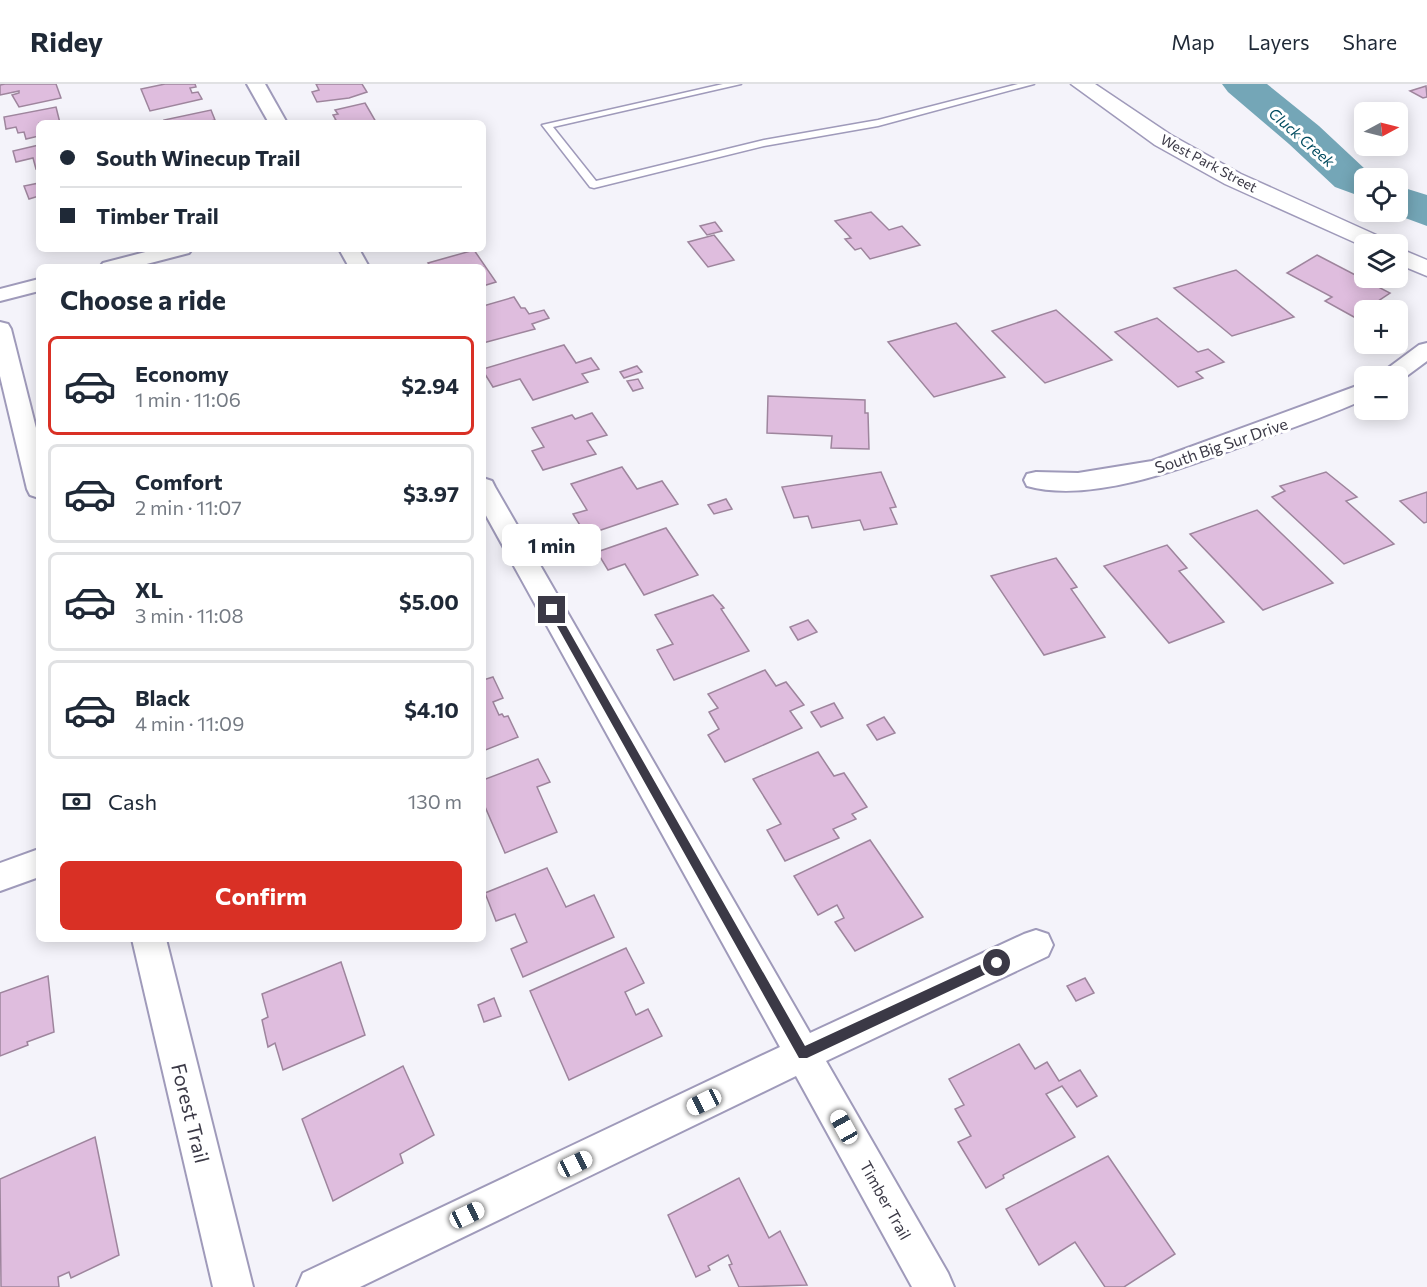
<!DOCTYPE html>
<html lang="en">
<head>
<meta charset="utf-8">
<style>
	:root { --surface:#fff; --page:#f6f6f7; --text:#1f2937; --muted:#747a83; --line:#e0e1e3; --accent:#d93025 }
	body { margin:0; font-family:Commissioner,sans-serif; background:var(--page); color:var(--text); height:100vh; display:flex; flex-direction:column; font-size:22px; white-space:nowrap }
	* { box-sizing:border-box; margin:0 }
	p { font-size:20px; color:var(--muted) }
	.icon { flex:none; width:33px; height:33px; fill:none; stroke:currentColor; stroke-width:2; stroke-linecap:round; stroke-linejoin:round }
	.map { position:relative; flex:1; overflow:hidden }
	.panel { position:absolute; left:36px; top:180px; width:450px; height:678px; display:flex; flex-direction:column; background:var(--surface); border-radius:9px; box-shadow:0 3px 15px #0003 }
	.panel>* { flex:none }
	.banner { position:absolute; left:36px; top:36px; width:450px; height:132px; border-radius:9px; box-shadow:0 3px 15px #0003; display:grid; align-content:center; height:132px; padding:0 24px; background:var(--surface) }
	.needle { width:39px; rotate:83deg }
	.fabs { position:absolute; left:1354px; top:18px; display:grid; gap:12px }
	.fabs a { display:grid; place-items:center; width:54px; height:54px; border-radius:9px; background:var(--surface); box-shadow:0 3px 15px #0003; font-size:30px }
	.end { position:absolute; width:27px; height:27px; margin:-14px; border:8px solid #3b3946; background:#fff; box-shadow:0 0 0 3px #fff }
	.from { border-radius:50% }
	.bubble { position:absolute; height:42px; border-radius:9px; background:var(--surface); box-shadow:0 3px 15px #0003; font-size:20px; font-weight:700; line-height:42px; text-align:center }
	.car { position:absolute; width:18px; height:36px; margin:-18px -9px; border-radius:8px; box-shadow:0 0 4px 2px #0007; background:linear-gradient(#fff 24%,#345 0 40%,#fff 0 76%,#345 0 86%,#fff 0) }
	.banner b { display:flex; align-items:center; gap:21px; height:57px; font-size:22px }
	.banner b+b { border-top:2px solid var(--line) }
	.banner i { width:15px; height:15px; background:var(--text) }
	ul { padding:0; list-style:none }
	li { display:flex; align-items:center; gap:18px; height:99px; margin:0 12px 9px; padding:0 12px; border:3px solid var(--line); border-radius:9px }
	li div { flex:1 }
	li b { display:block; font-size:22px }
	li em { font-style:normal; font-weight:700 }
	li.selected { border-color:var(--accent) }
	li>.icon { width:54px; height:54px; stroke-width:1.5 }
	h2 { padding:0 24px; font-size:27px; line-height:72px }
	.pay { display:flex; align-items:center; gap:15px; height:66px; padding:0 24px; font-size:22px }
	.pay p { margin-inline-start:auto }
	.action { display:flex; gap:12px; margin-top:auto; padding:12px 24px }
	.action a { flex:1; height:69px; border-radius:9px; background:var(--accent); color:#fff; font-size:24px; font-weight:700; line-height:69px; text-align:center }
	header { display:flex; align-items:center; gap:36px; box-sizing:border-box; height:84px; padding:0 30px; background:var(--surface); border-bottom:2px solid var(--line) }
	header strong { font-size:28px }
	nav { display:flex; gap:33px; margin-inline-start:auto; font-size:21px }
	.map>svg:first-child { display:block }
	.lines { fill:none; stroke-linecap:round; stroke-linejoin:round }
	.river { fill:#74a6b7; fill-rule:evenodd }
	.building { fill:#dfbdde; stroke:#9e859d; stroke-width:1.5 }
	.service-casing { stroke:#9f9aba; stroke-width:3 }
	.minor-casing { stroke:#9f9aba; stroke-width:4 }
	.tertiary-casing { stroke:#9f9aba; stroke-width:3 }
	.service { fill:#fff; fill-rule:evenodd }
	.minor { fill:#fff; fill-rule:evenodd }
	.tertiary { fill:#fff; fill-rule:evenodd }
	.route { fill:#3b3946 }
	.labels { text-anchor:middle; dominant-baseline:central; stroke-width:6; stroke-linejoin:round; paint-order:stroke }
	.far-street-label { font-size:14px; fill:#3b3946; stroke:#fff }
	.far-water-label { font-size:15px; font-style:italic; fill:#024c60; stroke:#fff }
	.street-label { font-size:16px; fill:#3b3946; stroke:#fff }
	.near-street-label { font-size:20px; fill:#3b3946; stroke:#fff }
</style>
</head>
<body>
<header>
<strong>Ridey</strong>
<nav><a>Map</a><a>Layers</a><a>Share</a></nav>
</header>
<div class="map">
<svg width="1427" height="1203" viewBox="0 0 1427 1203">
	<rect width="100%" height="100%" fill="#f4f3fa"/>
	<g class="lines">
		<g class="river">
			<polygon points="1222,0 1267,0 1319,42 1365,85 1382,94 1365,94 1365,114 1335,103 1289,60 1228,8"/>
			<polygon points="1398,102 1427,111 1427,142 1389,128 1398,128"/>
		</g>
	</g>
	<g class="building">
		<polygon points="5,0 56,0 61,14 19,23 12,11 19,9 19,7 0,11 0,1"/>
		<polygon points="165,0 195,0 196,3 190,4 192,9 198,8 202,15 150,27 141,5"/>
		<polygon points="316,0 362,0 367,8 349,14 317,18 312,8 319,6"/>
		<polygon points="1426,2 1427,13 1423,14 1410,7"/>
		<polygon points="365,19 376,38 330,38 336,36 333,31 338,30 335,26"/>
		<polygon points="56,23 60,39 39,39 39,52 26,55 24,48 18,49 16,43 6,45 4,33"/>
		<polygon points="211,26 215,36 203,39 165,39 164,36"/>
		<polygon points="39,61 39,84 36,85 33,74 16,78 13,67"/>
		<polygon points="39,99 39,112 29,115 24,102"/>
		<polygon points="871,128 889,146 902,142 920,161 870,175 861,164 855,166 845,155 851,154 835,137"/>
		<polygon points="715,138 722,147 707,151 700,142"/>
		<polygon points="714,151 734,176 708,183 688,158"/>
		<polygon points="474,166 496,198 483,202 483,183 431,183 428,179"/>
		<polygon points="1317,171 1390,209 1354,233 1325,217 1332,213 1287,189"/>
		<polygon points="1236,186 1294,233 1232,252 1174,204"/>
		<polygon points="514,213 521,224 525,224 529,230 544,226 549,234 532,240 535,245 483,259 483,222"/>
		<polygon points="1056,226 1112,276 1045,299 992,247"/>
		<polygon points="1157,234 1198,268 1208,265 1224,278 1196,288 1203,294 1178,303 1115,248"/>
		<polygon points="956,239 1005,293 934,313 888,258"/>
		<polygon points="564,261 576,279 591,274 599,285 582,290 588,298 533,316 520,295 493,303 483,287 483,285"/>
		<polygon points="637,282 642,288 624,294 620,288"/>
		<polygon points="638,295 643,304 633,307 627,297"/>
		<polygon points="768,312 865,316 865,329 868,329 869,365 831,364 832,352 767,349"/>
		<polygon points="592,329 607,351 587,357 596,370 543,386 532,367 544,363 532,344 572,331 575,335"/>
		<polygon points="622,383 637,405 662,397 678,420 586,451 573,430 587,426 571,400"/>
		<polygon points="881,388 896,423 890,424 897,440 864,446 860,436 812,444 808,432 794,434 782,403"/>
		<polygon points="1326,388 1357,413 1346,417 1394,460 1344,480 1272,413 1285,407 1280,402"/>
		<polygon points="1427,408 1427,438 1424,439 1400,417"/>
		<polygon points="726,415 732,425 714,430 708,421"/>
		<polygon points="1257,426 1333,499 1263,526 1190,450"/>
		<polygon points="666,444 698,491 644,511 625,480 608,486 597,468"/>
		<polygon points="1167,461 1187,484 1179,487 1224,538 1169,559 1104,482"/>
		<polygon points="1056,474 1077,503 1071,505 1105,553 1044,571 991,492"/>
		<polygon points="713,511 724,524 721,525 749,567 674,596 657,566 673,560 655,531"/>
		<polygon points="808,536 817,548 798,556 790,543"/>
		<polygon points="765,586 776,602 786,598 804,621 790,627 802,644 725,678 708,651 719,645 709,628 718,624 708,610"/>
		<polygon points="493,593 503,614 493,618 499,631 502,630 504,633 508,632 518,653 483,667 483,596"/>
		<polygon points="834,619 843,634 821,643 811,628"/>
		<polygon points="884,633 895,649 877,656 867,641"/>
		<polygon points="818,668 834,692 844,689 867,723 852,730 856,735 833,745 839,754 785,777 767,746 781,740 753,695"/>
		<polygon points="538,675 550,698 537,703 557,748 505,769 483,718 483,696"/>
		<polygon points="870,756 923,833 855,867 835,838 844,834 837,821 818,831 794,792"/>
		<polygon points="547,784 566,823 594,811 614,853 523,893 511,865 527,858 515,830 496,837 485,809"/>
		<polygon points="626,864 644,899 625,908 636,931 648,925 662,952 569,996 530,907"/>
		<polygon points="341,878 365,951 283,986 275,959 268,963 262,936 268,933 262,910"/>
		<polygon points="48,892 54,948 27,958 28,961 0,972 0,909"/>
		<polygon points="1085,894 1094,909 1076,917 1067,902"/>
		<polygon points="494,914 501,932 484,938 478,921"/>
		<polygon points="1019,960 1035,985 1047,978 1059,997 1080,986 1097,1012 1077,1023 1062,1002 1046,1010 1075,1053 1003,1091 1004,1094 986,1104 958,1058 971,1052 955,1025 964,1021 949,995"/>
		<polygon points="403,982 434,1051 400,1070 403,1079 333,1117 302,1035"/>
		<polygon points="95,1053 119,1171 71,1194 69,1188 58,1193 59,1203 1,1203 0,1095"/>
		<polygon points="1108,1072 1175,1170 1124,1203 1105,1203 1075,1158 1039,1181 1006,1125"/>
		<polygon points="739,1094 769,1154 780,1147 807,1201 739,1203 729,1181 732,1180 728,1171 708,1182 710,1186 696,1193 668,1131"/>
	</g>
	<g class="lines">
		<defs>
			<polygon id="service" points="723,0 741,0 553,43 596,97 764,56 878,36 1018,0 1034,0 878,42 764,62 594,104 590,103 542,41"/>
			<g id="minor">
				<polygon points="247,0 265,0 287,39 269,39"/>
				<polygon points="157,165 192,165 189,169 135,183 100,183 103,179"/>
				<polygon points="339,165 359,165 369,183 349,183"/>
				<polygon points="39,195 39,207 0,217 0,205"/>
				<polygon points="0,238 8,240 11,245 39,356 39,414 30,411 27,405 0,292"/>
				<polygon points="1427,259 1427,277 1400,297 1398,298 1398,292 1381,292 1384,287 1419,261"/>
				<path d="M1365,299V315C1330,331 1294,343 1258,356C1194,380 1095,421 1027,402L1024,396L1027,390L1036,388L1078,389L1152,377Z"/>
				<polygon points="483,394 492,397 495,403 810,949 1024,850 1036,846 1048,850 1053,861 1048,872 826,977 948,1189 954,1203 912,1203 796,992 360,1203 297,1203 303,1189 780,963 483,426"/>
				<polygon points="39,765 39,793 0,807 0,779"/>
				<polygon points="132,855 166,855 253,1203 213,1203"/>
			</g>
			<g id="tertiary">
				<polygon points="1071,0 1095,0 1171,51 1241,90 1385,155 1389,160 1365,160 1365,163 1225,100 1155,61"/>
				<polygon points="1398,164 1427,176 1427,192 1398,180"/>
			</g>
		</defs>
		<use href="#service" class="service-casing"/>
		<use href="#minor" class="minor-casing"/>
		<use href="#tertiary" class="tertiary-casing"/>
		<use href="#service" class="service"/>
		<use href="#minor" class="minor"/>
		<use href="#tertiary" class="tertiary"/>
	</g>
	<polygon class="route" points="552,523 556,524 805,962 993,875 1001,875 1001,883 807,974 799,974 548,526"/>
	<g class="labels">
		<g class="far-street-label">
			<text transform="translate(1209 79) rotate(28)">West Park Street</text>
		</g>
		<g class="far-water-label">
			<text transform="translate(1302 53) rotate(41)">Cluck Creek</text>
		</g>
		<g class="street-label">
			<text transform="translate(1221 361) rotate(-19)">South Big Sur Drive</text>
			<text transform="translate(886 1116) rotate(61)">Timber Trail</text>
		</g>
		<g class="near-street-label">
			<text transform="translate(191 1029) rotate(76)">Forest Trail</text>
		</g>
	</g>
</svg>
<div class="fabs">
<a><svg class="needle" viewBox="-14 -14 28 28"><path d="M0-13l5 13h-10z" fill="#e53935"/><path d="M0 13l5-13h-10z" fill="#747a83"/></svg></a>
<a><svg class="icon" aria-label="locate" viewBox="0 0 24 24"><circle cx="12" cy="12" r="6"/><path d="M12 2v4M12 18v4M2 12h4M18 12h4"/></svg></a>
<a><svg class="icon" aria-label="layers" viewBox="0 0 24 24"><path d="M12 4l9 5-9 5-9-5zM3 14l9 5 9-5"/></svg></a>
<a>+</a>
<a>−</a>
</div>
<i class="end from" style="left:997px;top:879px"></i>
<i class="end" style="left:552px;top:526px"></i>
<div class="bubble" style="left:502px;top:440px;width:99px">1 min</div>
<i class="car" style="left:704px;top:1018px;rotate:244deg"></i>
<i class="car" style="left:844px;top:1043px;rotate:331deg"></i>
<i class="car" style="left:575px;top:1080px;rotate:64deg"></i>
<i class="car" style="left:467px;top:1131px;rotate:65deg"></i>
<div class="banner">
<b><i class="from"></i>South Winecup Trail</b>
<b><i></i>Timber Trail</b>
</div>
<section class="panel">
<h2>Choose a ride</h2>
<ul>
<li class="selected"><svg class="icon" aria-label="car" viewBox="0 0 24 24"><path d="M5 17H2v-5l4-1 3-4h7l3 4 3 1v5h-3M9 17h6M6 11h13"/><circle cx="7" cy="17" r="2"/><circle cx="17" cy="17" r="2"/></svg><div><b>Economy</b><p>1 min · 11:06</p></div><em>$2.94</em></li>
<li><svg class="icon" aria-label="car" viewBox="0 0 24 24"><path d="M5 17H2v-5l4-1 3-4h7l3 4 3 1v5h-3M9 17h6M6 11h13"/><circle cx="7" cy="17" r="2"/><circle cx="17" cy="17" r="2"/></svg><div><b>Comfort</b><p>2 min · 11:07</p></div><em>$3.97</em></li>
<li><svg class="icon" aria-label="car" viewBox="0 0 24 24"><path d="M5 17H2v-5l4-1 3-4h7l3 4 3 1v5h-3M9 17h6M6 11h13"/><circle cx="7" cy="17" r="2"/><circle cx="17" cy="17" r="2"/></svg><div><b>XL</b><p>3 min · 11:08</p></div><em>$5.00</em></li>
<li><svg class="icon" aria-label="car" viewBox="0 0 24 24"><path d="M5 17H2v-5l4-1 3-4h7l3 4 3 1v5h-3M9 17h6M6 11h13"/><circle cx="7" cy="17" r="2"/><circle cx="17" cy="17" r="2"/></svg><div><b>Black</b><p>4 min · 11:09</p></div><em>$4.10</em></li>
</ul>
<div class="pay"><svg class="icon" aria-label="cash" viewBox="0 0 24 24"><path d="M3 7h18v10H3z"/><circle cx="12" cy="12" r="2"/></svg>Cash<p>130 m</p></div>
<div class="action"><a>Confirm</a></div>
</section>
</div>
</body>
</html>
